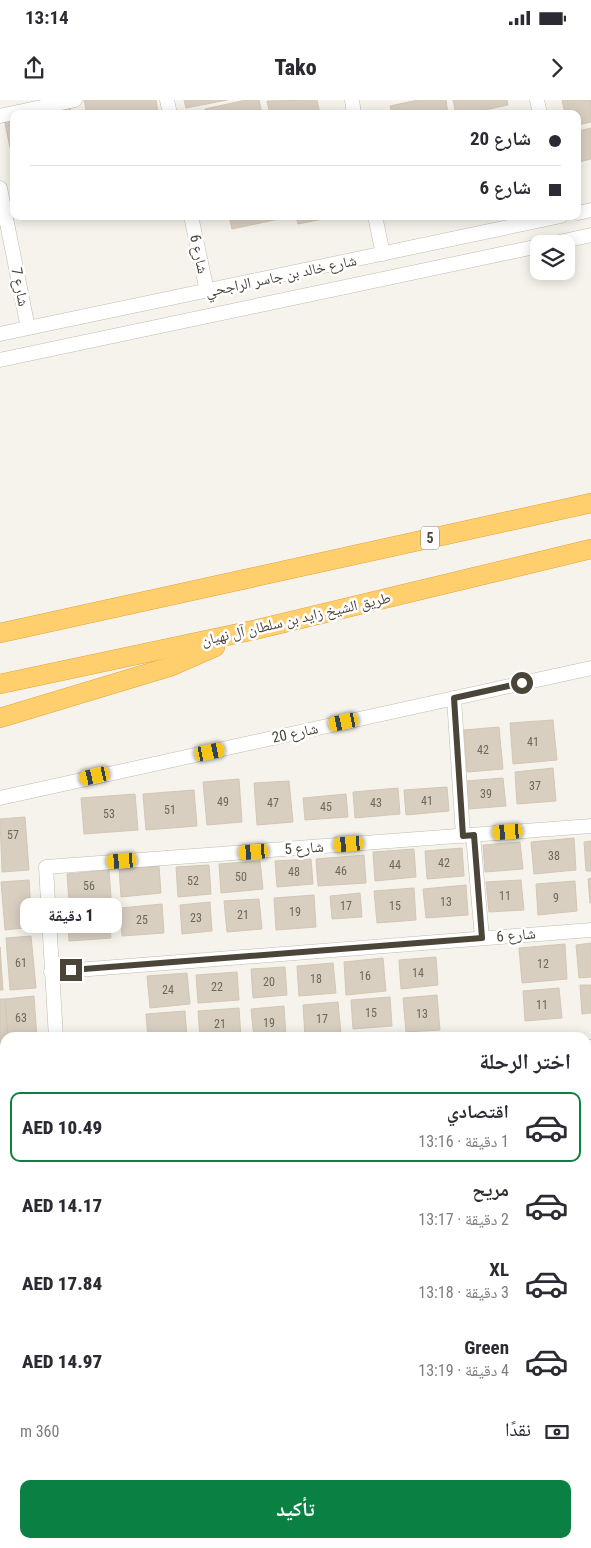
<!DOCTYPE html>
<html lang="ar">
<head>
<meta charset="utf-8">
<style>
	:root { --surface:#fff; --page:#f2f2f3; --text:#2b2b33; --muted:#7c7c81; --line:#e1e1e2; --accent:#0b8043 }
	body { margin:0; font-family:"Roboto Condensed","Noto Naskh Arabic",sans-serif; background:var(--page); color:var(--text); direction:rtl; height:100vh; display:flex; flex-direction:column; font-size:19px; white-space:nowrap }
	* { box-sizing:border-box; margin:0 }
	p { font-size:16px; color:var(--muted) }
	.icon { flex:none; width:28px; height:28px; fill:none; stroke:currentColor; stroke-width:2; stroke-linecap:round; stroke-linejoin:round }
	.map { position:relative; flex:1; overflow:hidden; direction:ltr }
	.details { position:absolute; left:0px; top:932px; width:591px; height:516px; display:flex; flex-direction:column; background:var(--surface); border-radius:15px 15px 0 0; box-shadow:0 2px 12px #0003; direction:rtl }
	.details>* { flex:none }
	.hud { position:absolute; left:10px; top:10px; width:571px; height:110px; border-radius:10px; box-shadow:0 2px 12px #0003; direction:rtl; display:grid; align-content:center; height:110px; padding:0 20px; background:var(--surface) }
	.buttons { position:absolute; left:530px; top:135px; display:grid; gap:10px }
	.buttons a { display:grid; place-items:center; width:45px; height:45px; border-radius:10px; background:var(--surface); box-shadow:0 2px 12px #0003; font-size:25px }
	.end { position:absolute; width:22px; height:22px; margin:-11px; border:6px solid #4b4439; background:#fff; box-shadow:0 0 0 2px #fff }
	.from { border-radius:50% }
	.bubble { position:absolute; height:35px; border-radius:10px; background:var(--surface); box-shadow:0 2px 12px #0003; font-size:16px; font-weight:800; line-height:35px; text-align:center; direction:rtl }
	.car { position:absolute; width:15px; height:30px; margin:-15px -8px; border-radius:6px; box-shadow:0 0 4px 1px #0007; background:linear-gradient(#f5c518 24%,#345 0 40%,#f5c518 0 76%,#345 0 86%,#f5c518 0) }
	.hud b { display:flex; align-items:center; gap:18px; height:48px; font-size:19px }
	.hud b+b { border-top:1px solid var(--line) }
	.hud i { width:12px; height:12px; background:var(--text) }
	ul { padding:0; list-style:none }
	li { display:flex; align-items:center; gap:15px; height:70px; margin:0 10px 8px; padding:0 10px; border:2px solid transparent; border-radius:10px }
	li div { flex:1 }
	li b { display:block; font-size:19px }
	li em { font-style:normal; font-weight:800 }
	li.on { border-color:var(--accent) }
	li>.icon { width:45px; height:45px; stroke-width:1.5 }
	h2 { padding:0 20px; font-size:22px; line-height:60px }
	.pay { display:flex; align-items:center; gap:12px; height:55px; padding:0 20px; font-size:19px }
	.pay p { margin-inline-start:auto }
	.button { display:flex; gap:10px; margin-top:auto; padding:10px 20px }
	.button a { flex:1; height:58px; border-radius:10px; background:var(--accent); color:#fff; font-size:20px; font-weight:800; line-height:58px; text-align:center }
	.status { display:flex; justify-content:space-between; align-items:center; height:35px; padding:0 25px; background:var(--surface); direction:ltr }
	.status svg { height:14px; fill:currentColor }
	header { display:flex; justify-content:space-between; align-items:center; height:65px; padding:0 20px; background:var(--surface); font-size:22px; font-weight:800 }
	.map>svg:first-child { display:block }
	.building { fill:#d8cfc1; stroke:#d3c7b4 }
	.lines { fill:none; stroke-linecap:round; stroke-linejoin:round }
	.minor-casing { stroke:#c2bbae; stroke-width:15 }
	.highway-casing { stroke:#e0a43c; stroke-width:20 }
	.minor { stroke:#fff; stroke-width:14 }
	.highway { stroke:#ffcf6e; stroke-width:19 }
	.route { stroke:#4b4439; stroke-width:6 }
	.labels { text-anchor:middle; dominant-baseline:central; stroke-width:5; stroke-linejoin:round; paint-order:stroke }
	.number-label { font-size:12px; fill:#6e675b }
	.shield { fill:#fff; stroke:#817c74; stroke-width:1 }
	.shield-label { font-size:14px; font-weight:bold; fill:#4b4439 }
	.street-label { font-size:15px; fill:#4b4439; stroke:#fff }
</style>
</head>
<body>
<div class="status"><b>13:14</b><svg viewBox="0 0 49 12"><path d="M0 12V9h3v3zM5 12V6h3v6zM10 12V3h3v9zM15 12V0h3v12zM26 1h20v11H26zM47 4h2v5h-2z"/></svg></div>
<header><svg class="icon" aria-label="forward" viewBox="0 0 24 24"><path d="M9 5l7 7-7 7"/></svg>Tako<svg class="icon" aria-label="share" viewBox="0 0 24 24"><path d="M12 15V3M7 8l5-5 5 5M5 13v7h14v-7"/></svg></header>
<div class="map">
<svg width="591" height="1448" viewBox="0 0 591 1448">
	<rect width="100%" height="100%" fill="#f6f3ec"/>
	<g class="building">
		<polygon points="84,0 156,0 158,13 87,14"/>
		<polygon points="184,0 227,0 186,8"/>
		<polygon points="246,0 259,0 262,14 206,14 205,9"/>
		<polygon points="317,0 320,14 270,14 267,1"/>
		<polygon points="418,0 446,0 448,14 392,14 390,6"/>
		<polygon points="453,0 507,0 508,5 466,14 456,14"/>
		<polygon points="562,0 591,0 591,22 578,25 578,14 565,14"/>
		<polygon points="70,4 71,14 24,14"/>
		<polygon points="14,16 14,47 10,48 4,18"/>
		<polygon points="591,28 591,59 579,62 578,31"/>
		<polygon points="229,116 284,116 284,118 232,129"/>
		<polygon points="296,116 337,116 298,124"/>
		<polygon points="553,620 557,660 513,664 510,623"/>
		<polygon points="499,627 503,669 467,672 464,630"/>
		<polygon points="553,668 556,701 517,704 515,672"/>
		<polygon points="503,678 506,706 468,709 466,681"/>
		<polygon points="239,679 242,722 207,725 203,682"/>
		<polygon points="289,681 293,722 257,725 254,683"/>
		<polygon points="447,687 449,711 406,715 404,690"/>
		<polygon points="398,688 400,714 355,718 353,692"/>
		<polygon points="194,690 197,726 146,730 143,694"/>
		<polygon points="135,694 138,730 84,734 81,698"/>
		<polygon points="346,694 348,717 305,720 303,698"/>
		<polygon points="25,717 29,770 2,772 0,719"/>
		<polygon points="574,738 576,770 534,774 531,742"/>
		<polygon points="591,741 591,771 586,771 584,742"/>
		<polygon points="520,742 523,769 485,772 483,745"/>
		<polygon points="462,748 464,776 427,779 425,751"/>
		<polygon points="414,749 416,777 375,781 373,752"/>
		<polygon points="364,755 366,783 318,786 316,759"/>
		<polygon points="311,759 313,784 277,787 275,761"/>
		<polygon points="260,761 263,789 221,793 219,764"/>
		<polygon points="209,765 211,794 178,797 176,767"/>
		<polygon points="159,766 161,793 121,797 119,769"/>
		<polygon points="109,770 111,798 69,802 67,774"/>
		<polygon points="591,778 591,803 590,803 588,779"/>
		<polygon points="29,780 32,827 5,830 1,782"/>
		<polygon points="521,780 524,810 489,812 486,782"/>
		<polygon points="575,781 577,811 538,815 536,784"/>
		<polygon points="466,785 468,815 426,818 423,789"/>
		<polygon points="414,788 416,820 377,823 374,791"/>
		<polygon points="360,793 362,817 332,819 330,796"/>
		<polygon points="314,795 316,827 276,830 274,798"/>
		<polygon points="259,799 262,829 227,832 224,801"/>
		<polygon points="210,802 212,831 182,834 180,805"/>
		<polygon points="162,804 164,833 122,836 120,808"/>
		<polygon points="108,806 111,838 69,841 67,810"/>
		<polygon points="31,836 36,888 10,890 6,838"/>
		<polygon points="591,843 591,877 579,878 576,845"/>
		<polygon points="565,844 567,879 522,883 519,848"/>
		<polygon points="0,847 3,890 0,890"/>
		<polygon points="436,857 438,885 401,889 399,860"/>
		<polygon points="383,858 386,891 346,895 344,862"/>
		<polygon points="333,863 336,893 299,896 297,866"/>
		<polygon points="285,867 287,895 253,898 251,869"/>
		<polygon points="237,872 239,900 198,903 196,875"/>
		<polygon points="187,873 190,904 150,908 147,876"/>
		<polygon points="580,885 591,885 591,913 582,914"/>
		<polygon points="559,888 562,918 525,921 523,891"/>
		<polygon points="437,895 440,930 406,932 403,898"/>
		<polygon points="34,896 37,938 8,938 5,899"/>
		<polygon points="390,897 392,926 353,929 351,900"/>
		<polygon points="0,899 5,899 8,938 5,938 5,943 0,944"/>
		<polygon points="338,902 341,934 305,937 303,905"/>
		<polygon points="284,906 286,937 254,938 251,909"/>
		<polygon points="239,908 241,938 200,938 198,911"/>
		<polygon points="185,911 187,938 148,938 146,914"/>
		<polygon points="586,960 589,960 591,987 586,987"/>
		<polygon points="5,961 5,1009 0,1009 0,962"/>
		<rect x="586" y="995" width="5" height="32"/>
		<rect x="0" y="1021" width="5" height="50"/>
		<polygon points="586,1066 591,1066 591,1105 586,1106"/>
		<rect x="0" y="1078" width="5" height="35"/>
		<rect x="0" y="1130" width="5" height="57"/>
		<rect x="586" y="1317" width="5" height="26"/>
		<polygon points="591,1351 591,1376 586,1376 586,1352"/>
		<polygon points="325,1444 325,1448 292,1448 292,1446"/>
		<rect x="345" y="1444" width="33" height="4"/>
		<rect x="390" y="1444" width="37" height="4"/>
		<polygon points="438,1444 475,1444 476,1448 439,1448"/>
		<polygon points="70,1445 70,1448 32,1448"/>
		<polygon points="279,1445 280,1448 243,1448"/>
	</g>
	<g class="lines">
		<defs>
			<g id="minor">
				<polyline points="167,0 170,14"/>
				<polyline points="352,0 354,14"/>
				<polyline points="537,0 540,14"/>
				<polyline points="0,16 75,0"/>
				<polyline points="0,88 28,228"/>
				<polyline points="578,113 591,110"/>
				<polyline points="191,116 207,191"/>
				<polyline points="375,116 383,154"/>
				<polyline points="550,144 591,135"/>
				<polyline points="0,234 561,116"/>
				<polyline points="0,260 539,146"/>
				<polyline points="454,598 463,736"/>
				<polyline points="0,698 591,568"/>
				<polyline points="473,735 482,838"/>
				<polyline points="51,872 591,830"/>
				<polyline points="56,938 46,767 591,726"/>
				<polyline points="586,947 591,947"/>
				<polyline points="586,1057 591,1056"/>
				<polyline points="586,1176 591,1176"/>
				<polyline points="0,1225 5,1224"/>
				<polyline points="586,1294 591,1294"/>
				<polyline points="586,1407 591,1406"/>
				<polyline points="92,1447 128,1444"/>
			</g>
			<g id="highway">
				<polyline points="0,533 591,403"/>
				<polyline points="0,584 254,530 591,449"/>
				<polyline points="0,618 169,567 215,547"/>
			</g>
		</defs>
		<use href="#minor" class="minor-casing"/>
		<use href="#highway" class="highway-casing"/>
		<use href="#minor" class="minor"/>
		<use href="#highway" class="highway"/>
	</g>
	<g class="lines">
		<polyline class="route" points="71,870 482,838 474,735 463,736 454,598 522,583"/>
	</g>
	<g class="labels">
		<g class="number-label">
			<text x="533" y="642">41</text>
			<text x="483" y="650">42</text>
			<text x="535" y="686">37</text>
			<text x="486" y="694">39</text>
			<text x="427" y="701">41</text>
			<text x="223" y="702">49</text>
			<text x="273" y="703">47</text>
			<text x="376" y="703">43</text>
			<text x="326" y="707">45</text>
			<text x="170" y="710">51</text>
			<text x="109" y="714">53</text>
			<text x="13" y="735">57</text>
			<text x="554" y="756">38</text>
			<text x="444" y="763">42</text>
			<text x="395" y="765">44</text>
			<text x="341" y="771">46</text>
			<text x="294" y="772">48</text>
			<text x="241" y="777">50</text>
			<text x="193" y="781">52</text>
			<text x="89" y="786">56</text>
			<text x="505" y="796">11</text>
			<text x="556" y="798">9</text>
			<text x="446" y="802">13</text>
			<text x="346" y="806">17</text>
			<text x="395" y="806">15</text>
			<text x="295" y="812">19</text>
			<text x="243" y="815">21</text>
			<text x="196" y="818">23</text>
			<text x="142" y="820">25</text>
			<text x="21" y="863">61</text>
			<text x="543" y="864">12</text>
			<text x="418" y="873">14</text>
			<text x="365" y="876">16</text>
			<text x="316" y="879">18</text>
			<text x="269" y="882">20</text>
			<text x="217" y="887">22</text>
			<text x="168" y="890">24</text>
			<text x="542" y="905">11</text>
			<text x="371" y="913">15</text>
			<text x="422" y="914">13</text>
			<text x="21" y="918">63</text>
			<text x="322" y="919">17</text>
			<text x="269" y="923">19</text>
			<text x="220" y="924">21</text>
		</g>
		<rect class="shield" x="421" y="426.5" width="18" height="23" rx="4"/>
		<g class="shield-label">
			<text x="430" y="438">5</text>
		</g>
		<g class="street-label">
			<text transform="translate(199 154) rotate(78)">شارع 6</text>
			<text transform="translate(281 176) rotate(-12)">شارع خالد بن جاسر الراجحي</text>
			<text transform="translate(20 187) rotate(79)">شارع 7</text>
			<text transform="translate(296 519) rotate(-13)">طريق الشيخ زايد بن سلطان آل نهيان</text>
			<text transform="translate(295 633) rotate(-12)">شارع 20</text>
			<text transform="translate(304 748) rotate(-4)">شارع 5</text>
			<text transform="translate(516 835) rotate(-5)">شارع 6</text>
		</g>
	</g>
</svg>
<div class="buttons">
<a><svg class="icon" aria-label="layers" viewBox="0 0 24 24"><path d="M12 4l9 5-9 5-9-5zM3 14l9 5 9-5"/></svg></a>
</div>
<i class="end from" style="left:522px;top:583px"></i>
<i class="end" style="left:71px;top:870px"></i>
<div class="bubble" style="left:20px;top:798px;width:102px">1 دقيقة</div>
<i class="car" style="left:344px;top:622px;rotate:258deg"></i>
<i class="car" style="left:210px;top:652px;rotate:78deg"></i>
<i class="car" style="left:95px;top:676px;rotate:257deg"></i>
<i class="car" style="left:508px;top:732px;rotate:266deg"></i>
<i class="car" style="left:349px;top:744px;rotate:265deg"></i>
<i class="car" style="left:254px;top:752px;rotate:266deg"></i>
<i class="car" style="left:122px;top:761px;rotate:266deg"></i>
<div class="hud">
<b><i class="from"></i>شارع 20</b>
<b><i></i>شارع 6</b>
</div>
<section class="details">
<h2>اختر الرحلة</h2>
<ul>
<li class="on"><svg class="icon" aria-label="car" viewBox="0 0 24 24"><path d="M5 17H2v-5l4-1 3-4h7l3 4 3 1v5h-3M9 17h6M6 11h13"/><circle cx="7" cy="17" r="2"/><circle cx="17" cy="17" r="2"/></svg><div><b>اقتصادي</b><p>1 دقيقة · 13:16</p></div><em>AED 10.49</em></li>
<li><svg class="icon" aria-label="car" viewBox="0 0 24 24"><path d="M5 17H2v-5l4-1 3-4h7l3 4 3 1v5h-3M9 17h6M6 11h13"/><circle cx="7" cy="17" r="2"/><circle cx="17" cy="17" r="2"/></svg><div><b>مريح</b><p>2 دقيقة · 13:17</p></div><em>AED 14.17</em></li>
<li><svg class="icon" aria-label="car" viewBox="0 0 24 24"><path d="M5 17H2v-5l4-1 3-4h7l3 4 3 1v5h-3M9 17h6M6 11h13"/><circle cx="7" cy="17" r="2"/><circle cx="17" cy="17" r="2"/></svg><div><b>XL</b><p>3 دقيقة · 13:18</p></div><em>AED 17.84</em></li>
<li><svg class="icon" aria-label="car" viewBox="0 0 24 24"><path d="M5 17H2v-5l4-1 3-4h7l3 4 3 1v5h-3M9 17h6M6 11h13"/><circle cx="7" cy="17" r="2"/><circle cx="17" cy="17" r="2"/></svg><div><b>Green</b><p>4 دقيقة · 13:19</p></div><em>AED 14.97</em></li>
</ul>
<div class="pay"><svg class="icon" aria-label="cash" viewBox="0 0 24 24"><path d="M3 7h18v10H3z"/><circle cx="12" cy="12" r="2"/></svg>نقدًا<p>360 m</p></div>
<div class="button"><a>تأكيد</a></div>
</section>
</div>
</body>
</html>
